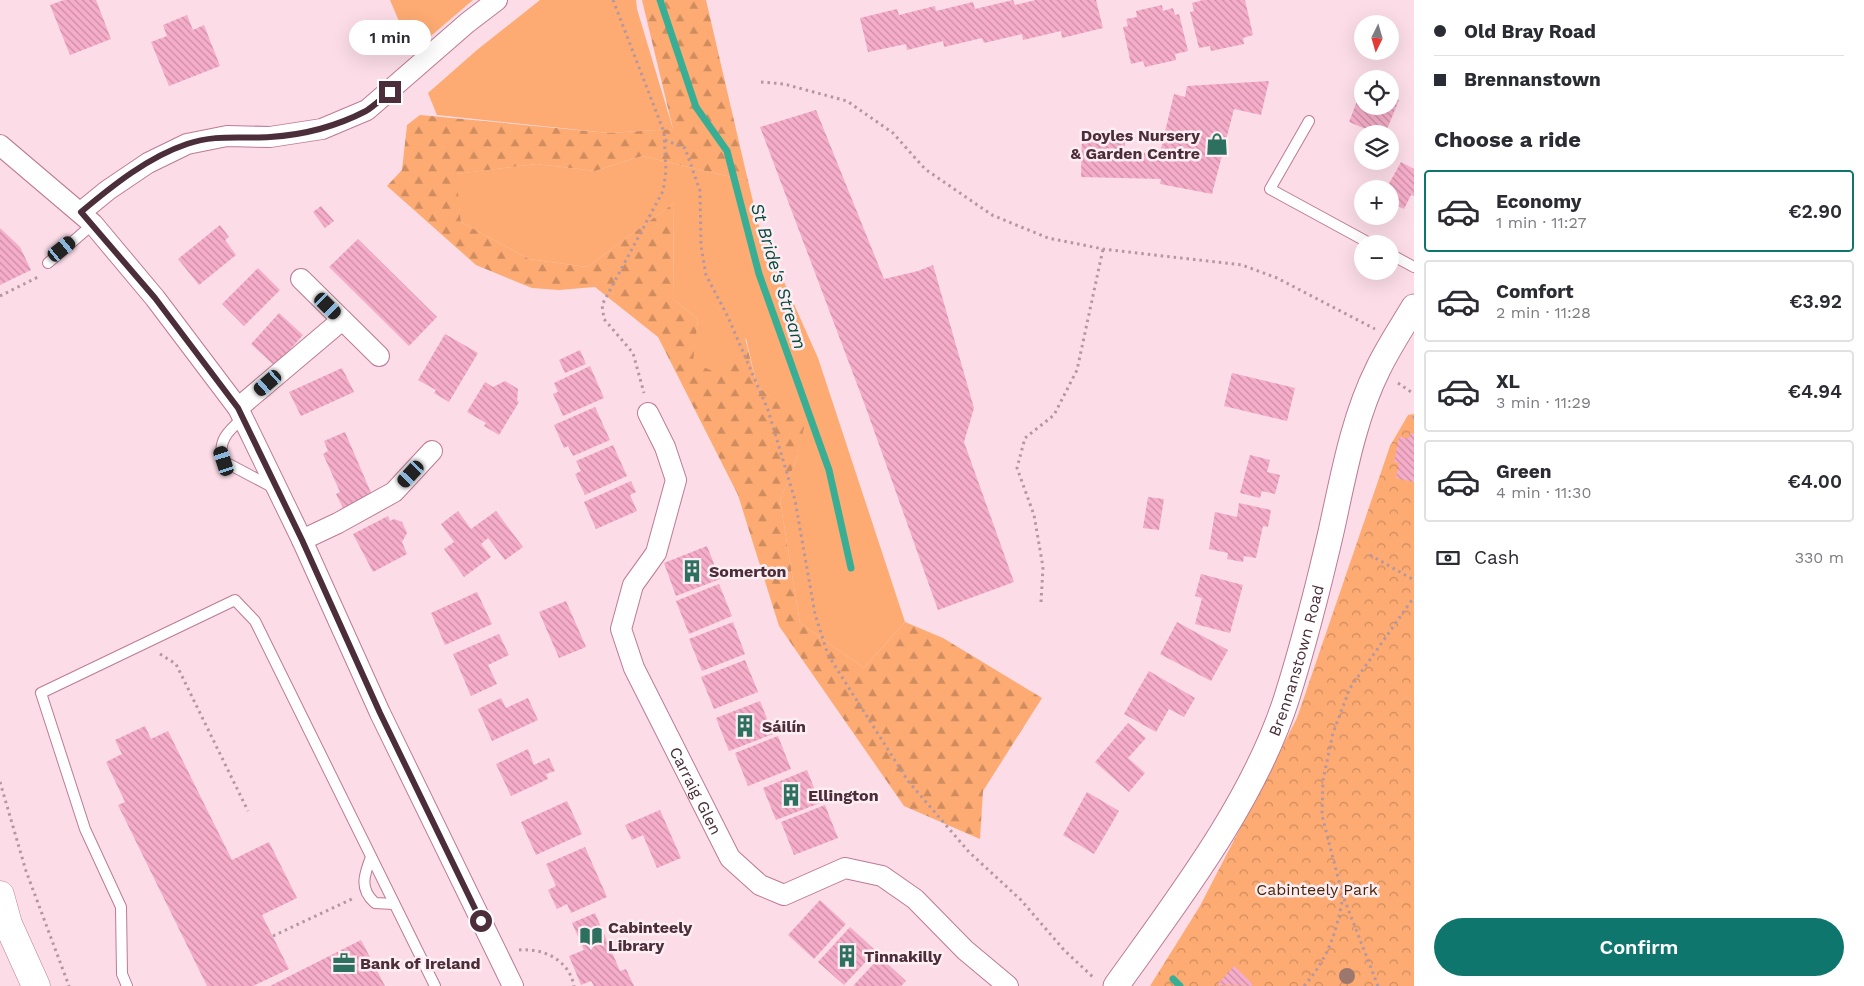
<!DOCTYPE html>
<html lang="en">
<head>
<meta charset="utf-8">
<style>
	:root { --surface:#fff; --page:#f7f7f7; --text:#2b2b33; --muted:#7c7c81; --line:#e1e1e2; --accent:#0f766e }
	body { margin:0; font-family:"Work Sans",sans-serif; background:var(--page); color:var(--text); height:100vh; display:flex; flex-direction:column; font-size:19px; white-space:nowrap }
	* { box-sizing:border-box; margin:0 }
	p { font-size:16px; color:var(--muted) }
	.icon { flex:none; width:28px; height:28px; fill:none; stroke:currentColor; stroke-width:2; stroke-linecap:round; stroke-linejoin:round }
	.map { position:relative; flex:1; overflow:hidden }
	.panel { display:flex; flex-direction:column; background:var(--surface); width:450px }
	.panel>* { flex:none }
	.banner { display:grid; align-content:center; height:110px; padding:0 20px; background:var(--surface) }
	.needle { width:32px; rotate:185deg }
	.buttons { position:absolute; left:1354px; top:15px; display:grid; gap:10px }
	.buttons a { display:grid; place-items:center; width:45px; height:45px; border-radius:50%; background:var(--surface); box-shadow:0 5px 20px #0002; font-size:25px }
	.end { position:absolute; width:22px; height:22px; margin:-11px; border:6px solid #4b2e39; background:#fff; box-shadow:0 0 0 2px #fff }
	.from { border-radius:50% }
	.bubble { position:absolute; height:35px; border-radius:18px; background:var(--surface); box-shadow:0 5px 20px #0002; font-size:16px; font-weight:600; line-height:35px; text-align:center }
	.car { position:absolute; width:15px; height:30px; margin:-15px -8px; border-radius:6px; box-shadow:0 0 4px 1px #0007; background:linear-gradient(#222 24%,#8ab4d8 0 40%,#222 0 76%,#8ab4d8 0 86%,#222 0) }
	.banner b { display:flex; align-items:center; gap:18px; height:48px; font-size:19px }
	.banner b+b { border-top:1px solid var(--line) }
	.banner i { width:12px; height:12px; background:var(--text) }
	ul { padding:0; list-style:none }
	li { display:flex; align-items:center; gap:15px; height:82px; margin:0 10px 8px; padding:0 10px; border:2px solid var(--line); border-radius:5px }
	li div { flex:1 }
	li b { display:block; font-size:19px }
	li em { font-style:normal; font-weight:600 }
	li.current { border-color:var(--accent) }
	li>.icon { width:45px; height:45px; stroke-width:1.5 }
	h2 { padding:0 20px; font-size:22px; line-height:60px }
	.pay { display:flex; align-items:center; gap:12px; height:55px; padding:0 20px; font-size:19px }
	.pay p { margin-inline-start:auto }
	.primary-button { display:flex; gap:10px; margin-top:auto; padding:10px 20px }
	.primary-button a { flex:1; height:58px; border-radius:30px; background:var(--accent); color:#fff; font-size:20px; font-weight:600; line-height:58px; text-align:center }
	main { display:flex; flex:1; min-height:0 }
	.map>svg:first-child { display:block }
	.green { fill:#fdab72 }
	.forest { fill:url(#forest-firs) }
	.park { fill:url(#park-crowns) }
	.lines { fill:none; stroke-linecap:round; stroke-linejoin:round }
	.stream { stroke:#38af95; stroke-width:7 }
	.building { fill:url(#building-back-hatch) }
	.service-casing { stroke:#be7a95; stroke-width:12 }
	.minor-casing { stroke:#be7a95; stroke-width:22 }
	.tertiary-casing { stroke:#be7a95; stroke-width:27 }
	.trunk-casing { stroke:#be7a95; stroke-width:29 }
	.path { stroke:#b597a2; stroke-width:3; stroke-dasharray:2.5 4; stroke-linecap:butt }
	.service { stroke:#fff; stroke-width:10 }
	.minor { stroke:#fff; stroke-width:20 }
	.tertiary { stroke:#fff; stroke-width:25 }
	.trunk { stroke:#fff; stroke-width:28 }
	.tree { fill:#9a786d }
	.route { stroke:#4b2e39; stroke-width:6 }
	.labels { text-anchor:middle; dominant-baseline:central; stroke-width:5; stroke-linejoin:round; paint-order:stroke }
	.poi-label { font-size:16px; font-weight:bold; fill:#4b2e39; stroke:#feeef3; text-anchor:start }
	.street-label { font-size:16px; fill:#4b2e39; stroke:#feeef3 }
	.park-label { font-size:16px; fill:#4a2609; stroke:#feeef3 }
	.water-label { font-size:18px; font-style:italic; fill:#074d3f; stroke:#feeef3 }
</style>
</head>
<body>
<main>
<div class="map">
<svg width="1414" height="986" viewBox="0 0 1414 986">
	<defs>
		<pattern id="forest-firs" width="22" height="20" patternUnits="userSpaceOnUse" patternTransform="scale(1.25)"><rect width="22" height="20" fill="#fdab72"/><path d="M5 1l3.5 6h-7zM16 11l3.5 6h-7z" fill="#cf8c5f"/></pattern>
		<pattern id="park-crowns" width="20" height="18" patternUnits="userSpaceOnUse" patternTransform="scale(1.25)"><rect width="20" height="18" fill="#fdab72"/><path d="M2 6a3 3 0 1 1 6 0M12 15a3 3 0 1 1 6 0" fill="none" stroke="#cf8c5f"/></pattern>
		<pattern id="building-back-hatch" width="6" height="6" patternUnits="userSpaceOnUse" patternTransform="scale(1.25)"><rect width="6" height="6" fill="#f6adc9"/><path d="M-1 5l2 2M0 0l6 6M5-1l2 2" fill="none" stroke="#c98da4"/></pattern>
	</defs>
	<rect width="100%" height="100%" fill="#fbdce7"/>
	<g class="green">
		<polygon points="390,0 473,0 412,52"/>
		<polygon points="540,0 636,0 637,9 673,129 609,133 437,115 428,93 477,50"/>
		<polygon points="642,156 748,181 759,226 818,358 905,622 864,668 800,623 780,500 797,458 804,423 757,386 746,338 725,378 692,362 698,319 673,299 674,203 587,267 529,259 461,222 455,174 537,164 595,171"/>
	</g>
	<polygon class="forest" points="642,0 706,0 748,181 642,156 595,171 537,164 456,174 461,222 529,259 587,267 674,203 673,299 698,319 693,362 725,377 745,338 757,386 805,423 797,458 780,500 800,623 864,668 905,622 943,638 1042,698 983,791 980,839 904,806 779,626 738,495 658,337 595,287 559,290 532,288 476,265 387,186 402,170 407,125 420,115 609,133 673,129"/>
	<polygon class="park" points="1414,414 1414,986 1150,986 1200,906 1297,718 1390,446 1408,415"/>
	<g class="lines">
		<g class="stream">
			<polyline points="660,0 696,107 727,151 759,274 829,470 851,568"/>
			<polyline points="1173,979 1180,986"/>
		</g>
	</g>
	<g class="building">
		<polygon points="64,0 96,0 111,39 70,55 50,5"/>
		<polygon points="1013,0 1015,5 1036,0 1096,0 1103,28 1062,38 1061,31 1023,40 1022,34 984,43 982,38 944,47 943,41 907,50 906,44 868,52 860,18 897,9 899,15 935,6 936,11 973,2 975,9"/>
		<polygon points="1203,0 1245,0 1253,35 1243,38 1244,44 1211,51 1210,46 1199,48 1190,12 1194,11 1192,3"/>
		<polygon points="1162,5 1163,11 1173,8 1175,15 1179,14 1188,51 1175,54 1176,60 1145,67 1143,61 1131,64 1123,27 1128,26 1126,19 1137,17 1136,11"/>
		<polygon points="187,15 193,30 204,25 220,66 169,86 151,42 167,36 163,25"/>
		<polygon points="1269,81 1261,115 1234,109 1212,194 1160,184 1161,179 1081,177 1082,131 1125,132 1125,152 1160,153 1174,94 1185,97 1187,86"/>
		<polygon points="1362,88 1362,106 1390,106 1390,96 1399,100 1385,134 1378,134 1349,122"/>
		<polygon points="816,110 884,279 918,271 933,265 974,408 964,442 1014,582 938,610 866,408 760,127"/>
		<polygon points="1401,162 1414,169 1414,196 1411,195 1404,209 1390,202 1390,189 1386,189"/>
		<polygon points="321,206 334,221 325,228 313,212"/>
		<polygon points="220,225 229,237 225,240 236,255 199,285 178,259"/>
		<polygon points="0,228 20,247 31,270 0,285"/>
		<polygon points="358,239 437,317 409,346 329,267"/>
		<polygon points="258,268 280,290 244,326 222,304"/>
		<polygon points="279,313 303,335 275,366 251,344"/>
		<polygon points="445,334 478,353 449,402 434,393 436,390 418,380"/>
		<polygon points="580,350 586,364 565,373 559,360"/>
		<polygon points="590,366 604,398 563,416 553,394 558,392 554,383"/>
		<polygon points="342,368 354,392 301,416 289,392"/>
		<polygon points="1232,373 1295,388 1287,421 1224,406"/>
		<polygon points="505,381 518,389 517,401 519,402 499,435 484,426 486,423 467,412 485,382 493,387"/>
		<polygon points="595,407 610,440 573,456 568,446 564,448 554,425"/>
		<polygon points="345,432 372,495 343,508 336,494 340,492 323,454 328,451 324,441"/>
		<polygon points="1410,433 1414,434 1414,482 1396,478 1399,463 1394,462 1399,437 1409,438"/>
		<polygon points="613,445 627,476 585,495 575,474 581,471 576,461"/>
		<polygon points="1250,455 1270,460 1267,472 1280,475 1275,494 1262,491 1260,498 1240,493"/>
		<polygon points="631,481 636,492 630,495 637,511 596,529 584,502"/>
		<polygon points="1148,497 1164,499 1159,530 1143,528"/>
		<polygon points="1239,503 1271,510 1268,527 1263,526 1256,558 1244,556 1243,562 1227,559 1228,553 1209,549 1215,512 1237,517"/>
		<polygon points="458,511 471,529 496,511 523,547 505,560 488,538 481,544 491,557 464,577 444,549 454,542 441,524"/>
		<polygon points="388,516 390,521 394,519 402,522 407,533 402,542 407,554 373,572 353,534"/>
		<polygon points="707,546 720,579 676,596 664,563"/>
		<polygon points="1201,574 1243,585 1230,633 1195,624 1202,598 1195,596"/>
		<polygon points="719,584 732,616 689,634 676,601"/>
		<polygon points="477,592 492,624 445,645 431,613"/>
		<polygon points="566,601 586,647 559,658 539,612"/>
		<polygon points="733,622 745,654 702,671 689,639"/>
		<polygon points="1177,622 1228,650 1211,681 1160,654"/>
		<polygon points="499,634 509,655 488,665 497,684 471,696 453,654"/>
		<polygon points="745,660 758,692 714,709 701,677"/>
		<polygon points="1149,671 1195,698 1184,717 1169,709 1156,732 1124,714"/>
		<polygon points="501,698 506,708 528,698 538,720 492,741 478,709"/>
		<polygon points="760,701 773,734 729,751 716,718"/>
		<polygon points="1128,723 1146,738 1128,758 1145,773 1129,792 1095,762"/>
		<polygon points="145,726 151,739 168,731 232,860 269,842 297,898 262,915 289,969 253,986 207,986 118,805 125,802 106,762 122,754 115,740"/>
		<polygon points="778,736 791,769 748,786 735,753"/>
		<polygon points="528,749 534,765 549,758 555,771 546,774 548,779 511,796 496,764"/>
		<polygon points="807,770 820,803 776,820 763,788"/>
		<polygon points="1087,792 1119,811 1094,854 1063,835"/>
		<polygon points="567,801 582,834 536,855 521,822"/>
		<polygon points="825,805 838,838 794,855 781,822"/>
		<polygon points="660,810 681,858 657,868 643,835 632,840 625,825"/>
		<polygon points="585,847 607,897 571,913 567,904 557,909 548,890 556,886 546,864"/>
		<polygon points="820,900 846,924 814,959 788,935"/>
		<polygon points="595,913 620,971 626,969 634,986 594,986 591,981 581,985 569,956 584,950 572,923"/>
		<polygon points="850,927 876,951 844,985 818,962"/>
		<polygon points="361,940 385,986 270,986"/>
		<polygon points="880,957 906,981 901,986 853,986"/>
		<polygon points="1234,966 1253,984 1251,986 1217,985"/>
	</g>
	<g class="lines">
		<defs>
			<g id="service">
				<polyline points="1309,121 1270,189 1371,244"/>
				<polyline points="1390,254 1414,267"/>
				<polyline points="48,263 93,224"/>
				<path d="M243,418C228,431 217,441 223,461L274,488"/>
				<path d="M371,857C364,875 359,889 375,903L393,904"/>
				<polyline points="127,986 122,974 121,907 85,829 41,693 235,600 255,621 435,986"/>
			</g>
			<g id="minor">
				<polyline points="0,145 93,224 155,298 238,408 302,540 380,713 513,986"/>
				<polyline points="81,212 108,190 148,163 187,144 227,136 270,137 322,129 367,110 467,23 497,0"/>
				<polyline points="301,279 379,356"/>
				<polyline points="238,408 342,320"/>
				<path id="s1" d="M648,413L665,447L676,480L656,553L633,585L621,629L634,668L730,858L760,885L784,895L845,868L882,876L915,899L965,950L1008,986"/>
				<polyline points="302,540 338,523 394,492 432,451"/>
			</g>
			<g id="tertiary">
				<path id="s2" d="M1116,986C1179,898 1254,801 1287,697C1304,643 1318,588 1331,532C1343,478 1353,419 1378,369C1388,348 1402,327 1414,307"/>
			</g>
			<polyline id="trunk" points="0,895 8,924 36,986"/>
		</defs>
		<use href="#service" class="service-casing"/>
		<use href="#minor" class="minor-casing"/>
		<use href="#tertiary" class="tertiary-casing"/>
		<use href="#trunk" class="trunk-casing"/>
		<g class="path">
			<polyline points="613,0 664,132 666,171 663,191 602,305 604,319 633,353 644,393"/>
			<polyline points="761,82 784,84 847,101 893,133 925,169 992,215 1048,238 1103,249 1242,265 1277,278 1375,329"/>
			<polyline points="665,140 685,148 700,191 701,246 706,275 728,317 768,410 795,500 815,614 828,655 908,781 969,852 1021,900 1064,950 1095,979"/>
			<polyline points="0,296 40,276"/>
			<polyline points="1398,383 1414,394"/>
			<polyline points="1414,416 1414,421"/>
			<polyline points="1370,555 1414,580"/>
			<polyline points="1041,602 1043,567 1034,515 1017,468 1025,438 1054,415 1077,370 1103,249"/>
			<polyline points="160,654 176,664 248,811"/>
			<polyline points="0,782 26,871 69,986"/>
			<polyline points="273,936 352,899"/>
			<path d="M519,950C544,948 569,960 574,986"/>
			<path d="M1304,986C1328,959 1337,931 1343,896"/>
			<polyline points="1378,986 1343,896 1330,847 1322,815 1323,780 1333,733 1350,688 1414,597"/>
		</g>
		<use href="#service" class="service"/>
		<use href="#minor" class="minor"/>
		<use href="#tertiary" class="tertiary"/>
		<use href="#trunk" class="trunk"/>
	</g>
	<circle class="tree" cx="1347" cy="976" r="8"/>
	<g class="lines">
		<path class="route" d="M390,92C382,98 374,106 366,111C337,126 303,135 270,137C241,139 216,134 187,144C148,157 112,186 81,212L155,298L238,408L302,540L380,713L481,921"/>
	</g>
	<defs>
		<symbol id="shop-bare" viewBox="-9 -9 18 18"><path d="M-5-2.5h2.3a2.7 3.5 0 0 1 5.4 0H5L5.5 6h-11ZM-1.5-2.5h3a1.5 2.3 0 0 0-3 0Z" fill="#2e7060" stroke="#feeef3" stroke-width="2.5" paint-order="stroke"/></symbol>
		<symbol id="building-bare" viewBox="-9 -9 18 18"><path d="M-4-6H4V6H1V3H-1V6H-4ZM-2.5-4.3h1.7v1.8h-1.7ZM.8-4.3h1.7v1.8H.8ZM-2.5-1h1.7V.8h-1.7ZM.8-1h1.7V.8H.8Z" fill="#2e7060" stroke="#feeef3" stroke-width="2.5" paint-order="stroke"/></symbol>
		<symbol id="library-bare" viewBox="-9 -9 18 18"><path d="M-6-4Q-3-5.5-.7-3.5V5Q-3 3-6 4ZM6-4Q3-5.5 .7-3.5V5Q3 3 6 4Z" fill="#2e7060" stroke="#feeef3" stroke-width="2.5" paint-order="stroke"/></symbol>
		<symbol id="office-bare" viewBox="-9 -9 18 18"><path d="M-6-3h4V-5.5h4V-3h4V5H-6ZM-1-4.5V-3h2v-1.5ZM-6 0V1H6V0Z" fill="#2e7060" stroke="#feeef3" stroke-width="2.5" paint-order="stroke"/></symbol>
	</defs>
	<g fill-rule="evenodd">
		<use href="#shop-bare" x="1201" y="128" width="32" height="32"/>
		<use href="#building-bare" x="676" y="555" width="32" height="32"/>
		<use href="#building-bare" x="729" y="710" width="32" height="32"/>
		<use href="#building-bare" x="775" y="779" width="32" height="32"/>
		<use href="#library-bare" x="575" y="920" width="32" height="32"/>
		<use href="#building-bare" x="831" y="940" width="32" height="32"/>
		<use href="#office-bare" x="328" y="947" width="32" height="32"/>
	</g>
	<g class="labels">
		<g class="poi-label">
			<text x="1200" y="135" text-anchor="end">Doyles Nursery<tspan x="1200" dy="18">&amp; Garden Centre</tspan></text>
			<text x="709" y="571">Somerton</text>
			<text x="762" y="726">Sáilín</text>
			<text x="808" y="795">Ellington</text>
			<text x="608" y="927">Cabinteely<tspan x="608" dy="18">Library</tspan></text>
			<text x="864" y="956">Tinnakilly</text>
			<text x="360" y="963">Bank of Ireland</text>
		</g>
		<g class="street-label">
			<text stroke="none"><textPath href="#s2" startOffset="375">Brennanstown Road</textPath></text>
			<text stroke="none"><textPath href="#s1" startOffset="412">Carraig Glen</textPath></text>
		</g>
		<g class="park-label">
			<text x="1317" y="889">Cabinteely Park</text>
		</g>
		<g class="water-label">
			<text transform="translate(779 276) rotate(73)">St Bride's Stream</text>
		</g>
	</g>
</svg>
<div class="buttons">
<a><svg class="needle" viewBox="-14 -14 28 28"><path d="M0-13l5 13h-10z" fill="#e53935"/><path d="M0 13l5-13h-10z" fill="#7c7c81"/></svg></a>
<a><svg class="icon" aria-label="locate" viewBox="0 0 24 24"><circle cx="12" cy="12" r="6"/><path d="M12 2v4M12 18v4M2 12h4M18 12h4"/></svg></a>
<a><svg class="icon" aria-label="layers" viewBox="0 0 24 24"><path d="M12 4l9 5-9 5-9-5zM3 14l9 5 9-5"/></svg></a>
<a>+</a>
<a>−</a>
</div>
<i class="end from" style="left:481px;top:921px"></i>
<i class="end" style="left:390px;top:92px"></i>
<div class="bubble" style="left:349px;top:20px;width:82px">1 min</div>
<i class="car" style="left:62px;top:249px;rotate:51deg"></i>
<i class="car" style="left:328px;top:306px;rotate:135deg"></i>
<i class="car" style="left:268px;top:383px;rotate:229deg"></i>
<i class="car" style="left:224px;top:461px;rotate:342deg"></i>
<i class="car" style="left:411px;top:474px;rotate:223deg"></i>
</div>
<section class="panel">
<div class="banner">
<b><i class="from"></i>Old Bray Road</b>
<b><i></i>Brennanstown</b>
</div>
<h2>Choose a ride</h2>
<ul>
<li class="current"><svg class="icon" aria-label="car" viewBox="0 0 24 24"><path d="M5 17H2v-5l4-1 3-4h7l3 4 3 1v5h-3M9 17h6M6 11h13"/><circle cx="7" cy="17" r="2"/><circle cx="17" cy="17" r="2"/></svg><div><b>Economy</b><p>1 min · 11:27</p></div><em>€2.90</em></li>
<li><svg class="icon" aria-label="car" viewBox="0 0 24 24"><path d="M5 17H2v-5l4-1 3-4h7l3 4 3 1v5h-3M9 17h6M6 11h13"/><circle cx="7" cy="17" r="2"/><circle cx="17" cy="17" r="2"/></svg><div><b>Comfort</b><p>2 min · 11:28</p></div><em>€3.92</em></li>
<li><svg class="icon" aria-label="car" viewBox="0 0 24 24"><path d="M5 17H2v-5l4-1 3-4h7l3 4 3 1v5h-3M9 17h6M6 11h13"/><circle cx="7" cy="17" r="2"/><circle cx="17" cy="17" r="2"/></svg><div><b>XL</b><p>3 min · 11:29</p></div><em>€4.94</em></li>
<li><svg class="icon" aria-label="car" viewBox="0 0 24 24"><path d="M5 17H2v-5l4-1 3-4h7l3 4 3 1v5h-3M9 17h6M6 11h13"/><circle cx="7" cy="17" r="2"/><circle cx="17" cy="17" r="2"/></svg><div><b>Green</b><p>4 min · 11:30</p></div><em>€4.00</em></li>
</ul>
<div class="pay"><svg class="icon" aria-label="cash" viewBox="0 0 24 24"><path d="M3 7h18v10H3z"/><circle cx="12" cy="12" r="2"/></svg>Cash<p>330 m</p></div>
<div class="primary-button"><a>Confirm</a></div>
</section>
</main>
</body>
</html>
